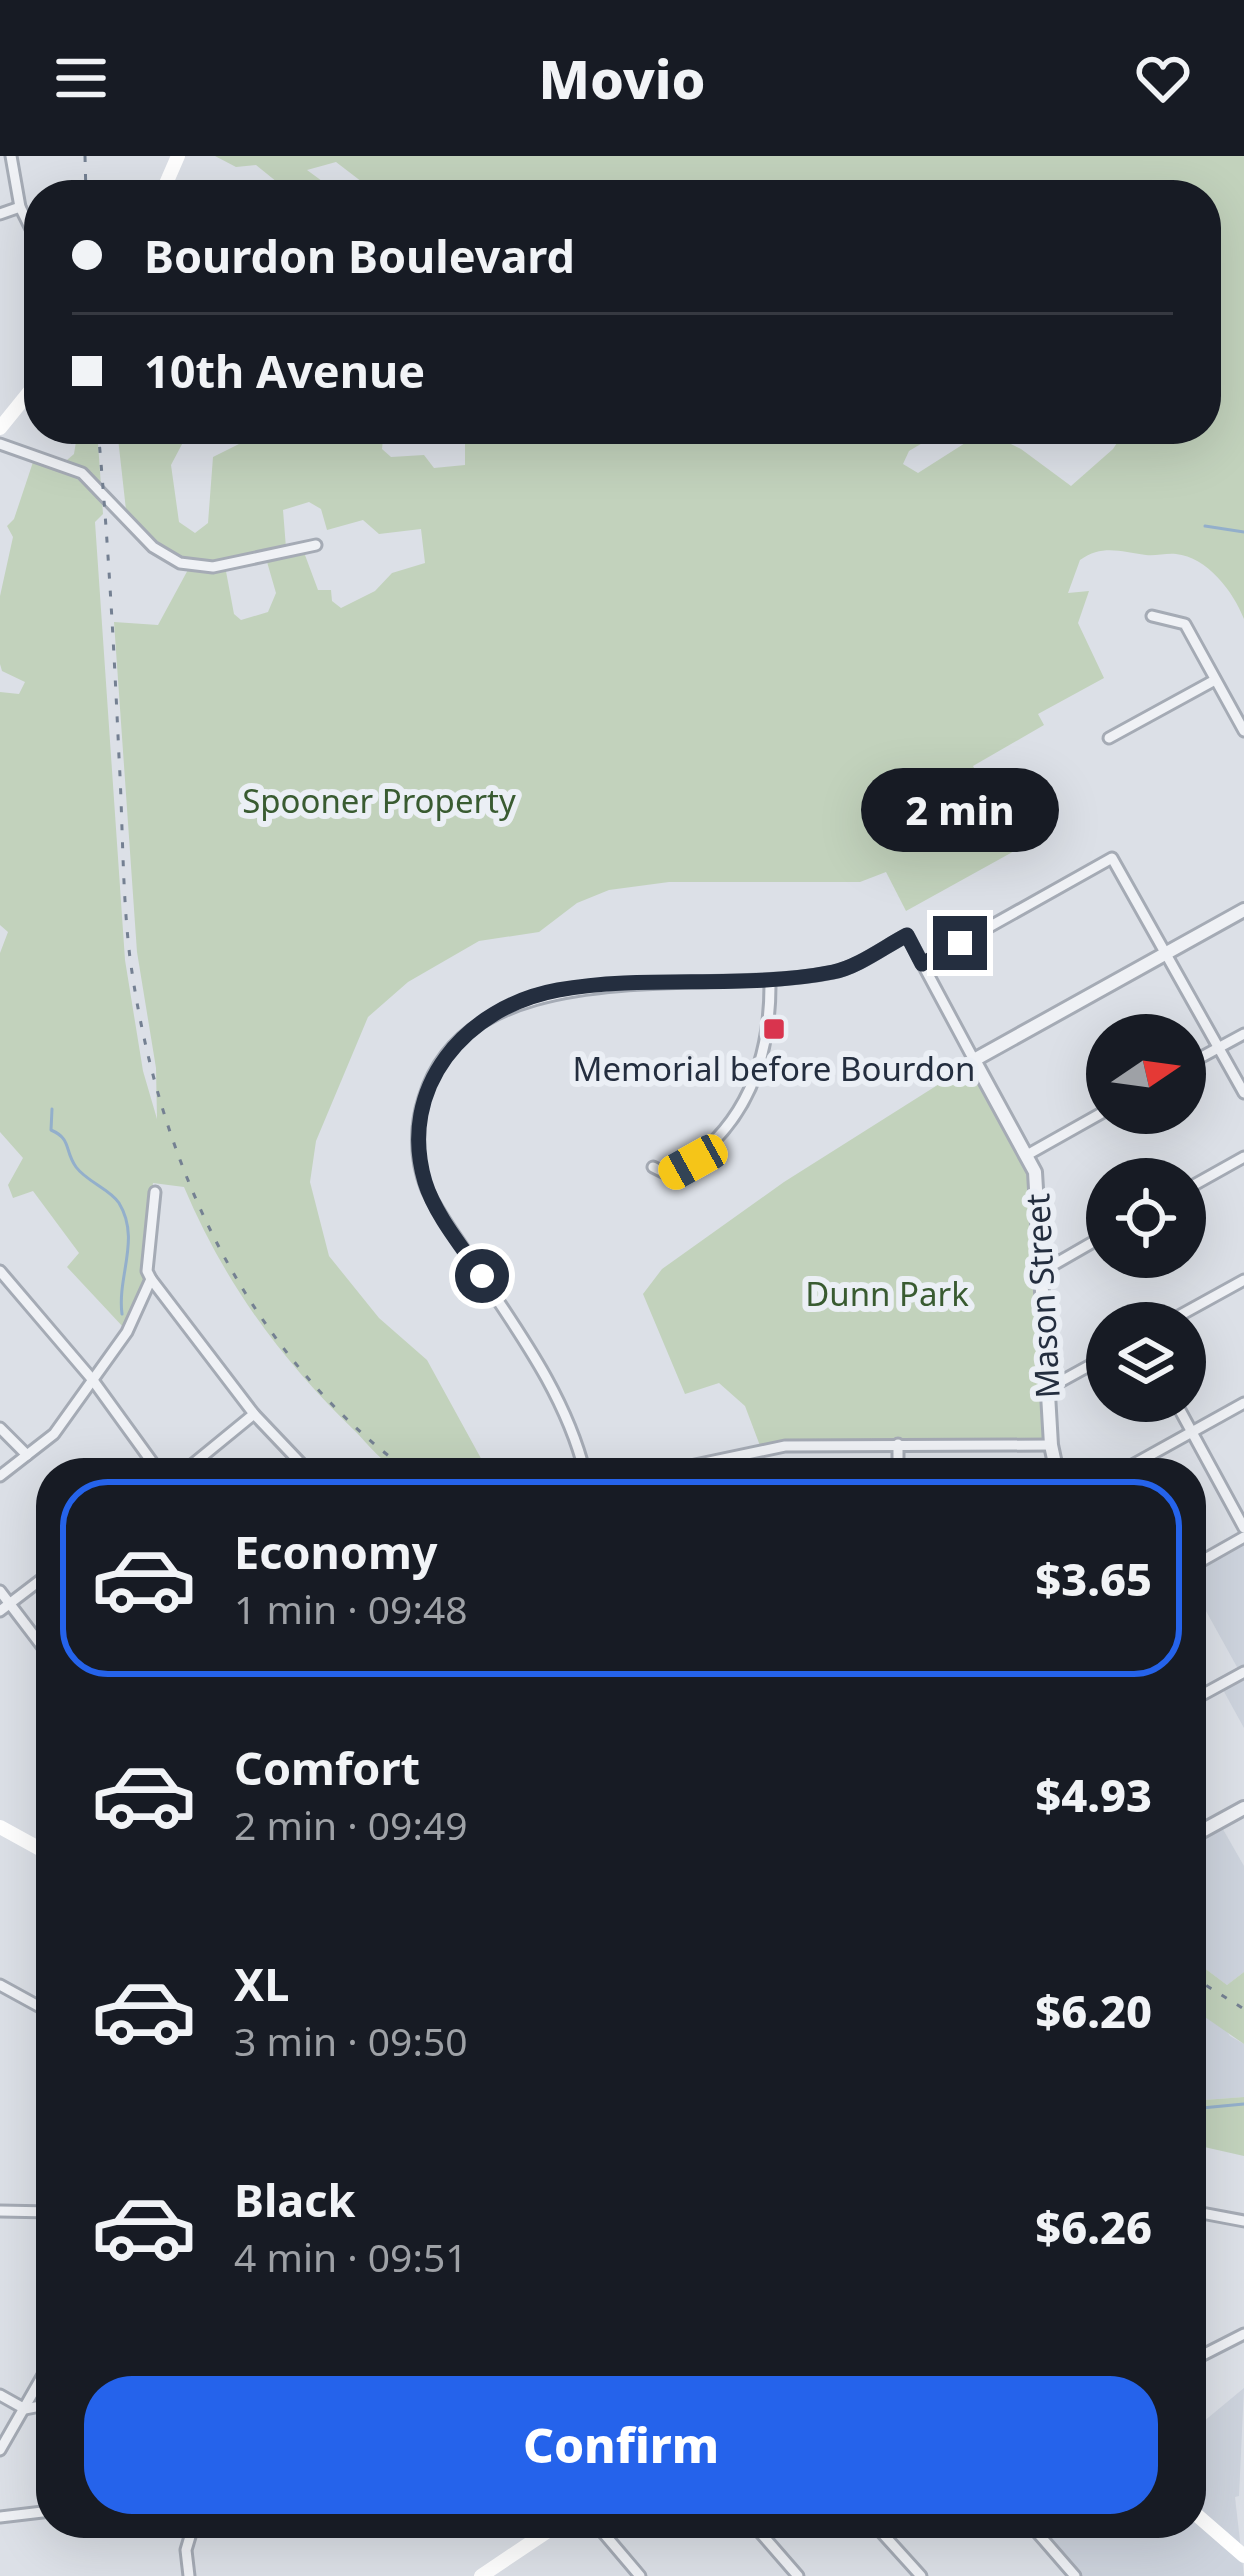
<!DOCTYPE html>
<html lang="en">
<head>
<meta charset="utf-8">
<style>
	:root { --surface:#171b24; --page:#20242c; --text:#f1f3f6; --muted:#9ea1a6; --line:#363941; --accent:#2563eb }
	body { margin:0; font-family:"Noto Sans",sans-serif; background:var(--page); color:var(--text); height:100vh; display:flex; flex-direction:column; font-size:45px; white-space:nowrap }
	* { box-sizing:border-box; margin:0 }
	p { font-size:39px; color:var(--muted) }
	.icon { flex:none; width:66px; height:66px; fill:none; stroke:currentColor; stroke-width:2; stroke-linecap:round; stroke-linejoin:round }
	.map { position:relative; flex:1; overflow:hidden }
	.side { position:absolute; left:36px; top:1302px; width:1170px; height:1080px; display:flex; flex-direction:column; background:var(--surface); border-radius:48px; box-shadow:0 12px 48px #0002 }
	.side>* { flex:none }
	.guide { position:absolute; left:24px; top:24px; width:1197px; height:264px; border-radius:48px; box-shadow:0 12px 48px #0002; display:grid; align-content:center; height:264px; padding:0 48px; background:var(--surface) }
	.needle { width:78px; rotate:77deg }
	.tools { position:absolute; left:1086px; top:858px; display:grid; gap:24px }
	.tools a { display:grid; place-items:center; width:120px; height:120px; border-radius:50%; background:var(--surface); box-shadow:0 12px 48px #0002; font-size:60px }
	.end { position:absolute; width:54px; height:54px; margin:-27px; border:15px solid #242e3f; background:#fff; box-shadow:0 0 0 6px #fff }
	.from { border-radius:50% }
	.bubble { position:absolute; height:84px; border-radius:42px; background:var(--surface); box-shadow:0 12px 48px #0002; font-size:39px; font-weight:800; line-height:84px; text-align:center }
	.car { position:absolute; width:36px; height:72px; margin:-36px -18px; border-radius:15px; box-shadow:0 0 9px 3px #0007; background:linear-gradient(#f5c518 24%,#345 0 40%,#f5c518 0 76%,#345 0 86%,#f5c518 0) }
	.guide b { display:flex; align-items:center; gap:42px; height:114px; font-size:45px }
	.guide b+b { border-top:3px solid var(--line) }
	.guide i { width:30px; height:30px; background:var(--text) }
	ul { padding:21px 0 0; list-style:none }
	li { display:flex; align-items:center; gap:36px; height:198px; margin:0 24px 18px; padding:0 24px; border:6px solid transparent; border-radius:48px }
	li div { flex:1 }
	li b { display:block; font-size:45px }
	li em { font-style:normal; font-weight:800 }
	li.on { border-color:var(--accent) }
	li>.icon { width:108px; height:108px; stroke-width:1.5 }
	.primary-button { display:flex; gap:24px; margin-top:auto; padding:24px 48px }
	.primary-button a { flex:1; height:138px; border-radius:48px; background:var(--accent); color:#fff; font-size:48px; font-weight:800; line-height:138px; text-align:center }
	header { display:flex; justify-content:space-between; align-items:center; height:156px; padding:0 48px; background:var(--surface); font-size:54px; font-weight:800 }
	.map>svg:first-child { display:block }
	.built { fill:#cdd3dd }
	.green { fill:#c2d2bc; fill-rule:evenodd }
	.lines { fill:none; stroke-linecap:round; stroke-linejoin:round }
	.stream { stroke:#93afcb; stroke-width:3 }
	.minor-casing { stroke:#a5abb5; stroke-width:15 }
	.tertiary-casing { stroke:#a5abb5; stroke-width:18 }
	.minor { stroke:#eff1f5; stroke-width:9 }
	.tertiary { stroke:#eff1f5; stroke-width:12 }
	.secondary { stroke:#fff; stroke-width:14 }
	.rail { stroke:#748092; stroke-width:3; stroke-dasharray:6 12; stroke-linecap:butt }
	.route { stroke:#242e3f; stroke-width:15 }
	.poi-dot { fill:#d9344e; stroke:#ebeff5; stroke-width:4.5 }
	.labels { text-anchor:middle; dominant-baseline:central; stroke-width:12; stroke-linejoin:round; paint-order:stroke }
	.park-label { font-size:33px; fill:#395b31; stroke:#ebeff5 }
	.poi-label { font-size:33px; fill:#242e3f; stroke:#ebeff5 }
	.street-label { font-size:33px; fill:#242e3f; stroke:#ebeff5 }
</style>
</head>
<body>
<header><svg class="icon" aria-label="menu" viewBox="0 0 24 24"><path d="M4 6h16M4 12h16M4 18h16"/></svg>Movio<svg class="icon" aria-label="heart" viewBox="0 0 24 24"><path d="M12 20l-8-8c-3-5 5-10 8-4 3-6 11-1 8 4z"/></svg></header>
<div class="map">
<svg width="1244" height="2420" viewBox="0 0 1244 2420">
	<rect width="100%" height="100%" fill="#dce0e7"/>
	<g class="built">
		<polygon points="1244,1385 1244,1572 1222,1532 1242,1520 1191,1428 1191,1413"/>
		<polygon points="1220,1668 1244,1710 1244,1816 1227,1829 1191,1802 1191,1687"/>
		<polygon points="1191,1832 1199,1834 1230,1880 1244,1888 1244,1941 1191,1945"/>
		<polygon points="1244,2232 1239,2340 1235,2341 1244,2420 1073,2420 1030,2367 1191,2367 1191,2276"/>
	</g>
	<g class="green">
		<path d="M215,0H1244V463C1233,435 1207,401 1176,398C1166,397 1156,400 1146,399C1121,396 1103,388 1080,404L1068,437L1089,435L1078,467L1104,522L1038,558L1044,569L973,610L991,643L1033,632L1054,673L906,755L886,716L860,726H669L609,734L577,747L539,776L479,785L408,826L368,861L316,985L310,1026L329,1100L379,1162L427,1204L489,1317C463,1317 431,1322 406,1317C389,1314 369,1290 357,1277C282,1205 225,1128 184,1031L153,1027L143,1126L124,1172L67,1111L79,1097L33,1035L13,1042L8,1029L23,1002L0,976V797L8,776L0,769V536L19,538L25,526L2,515L0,508V440L13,381L7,370L14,363L33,306L60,310L74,298L78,273H97L103,358L95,366L125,804L143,915L157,963L156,912L137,796L114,466L158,469L190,410L127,363L117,273H190L171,309L179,366L195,377L208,367L213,301L269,273H384L382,293L391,301L424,299L434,312L465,309V276L481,273H946L909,295L903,308L918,317L984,275L1021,293L1071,330L1113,293L1126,273H1206V39H379L336,6L307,14L341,39H293L256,9L236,11ZM309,346L321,353L327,374L363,364L379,378L421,373L425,407L392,417L375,435L341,452L332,445L331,434H318L302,391L286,392L283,354ZM265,399L276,437L268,456L241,464L234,458L225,410Z"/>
		<polygon points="974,906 1032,1020 1046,1287 762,1295 745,1250 719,1227 685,1238 643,1138 662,1113 784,1026"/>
		<polygon points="1191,1802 1227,1829 1244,1816 1244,1888 1202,1859 1199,1835 1191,1832"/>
		<polygon points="1244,1941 1244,2000 1191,1988 1191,1945"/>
	</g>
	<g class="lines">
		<g class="stream">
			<polyline points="1205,370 1244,376"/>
			<path d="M52,953L51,974C72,983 64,994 76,1011C87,1026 110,1033 119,1047C141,1083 117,1120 122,1158"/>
			<polyline points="1191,1953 1244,1948"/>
		</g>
		<defs>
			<g id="minor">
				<polyline points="11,0 20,51 39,89"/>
				<polyline points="0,58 20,51"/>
				<polyline points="0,288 82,317 153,391 180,407 213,411 316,389"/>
				<polyline points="1152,460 1185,468 1244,575"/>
				<polyline points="1109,582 1215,524"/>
				<polyline points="923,808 1112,702 1244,937"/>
				<polyline points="1185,910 1244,878"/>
				<polyline points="1027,999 1107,954"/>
				<path d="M653,1011L669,1019C744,977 771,906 770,824"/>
				<polyline points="1185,1034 1244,1001"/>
				<polyline points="0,1115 92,1223 160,1317"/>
				<polyline points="1041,1116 1107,1078"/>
				<polyline points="151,1123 254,1258 310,1317"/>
				<polyline points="1166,1167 1244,1124"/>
				<polyline points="1047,1233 1107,1200"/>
				<polyline points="1175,1245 1244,1372"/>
				<polyline points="0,1272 27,1299"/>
				<polyline points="182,1317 254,1258"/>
				<path d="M585,1317C565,1236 514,1170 469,1101C455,1079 436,1055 426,1031C415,1003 415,970 424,942C470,789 713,842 834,816C858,811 884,791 907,779L974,904"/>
				<polyline points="657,1317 785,1290 1051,1289"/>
				<polyline points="898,1317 898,1288"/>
				<polyline points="1118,1317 1244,1247"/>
				<polyline points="0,1320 54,1278 127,1176 151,1123 147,1115 155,1036"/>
				<polyline points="1191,1411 1244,1381"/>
				<polyline points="0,1435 51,1502"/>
				<polyline points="0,1455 51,1416"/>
				<polyline points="1191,1545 1244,1516"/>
				<polyline points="0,1829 51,1857"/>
				<polyline points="0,2055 51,2056"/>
				<polyline points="1191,2055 1244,2065"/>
				<polyline points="1191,2205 1244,2178"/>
				<polyline points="0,2239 25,2253 51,2248"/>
				<polyline points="0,2294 51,2205"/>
				<polyline points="0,2361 51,2355"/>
				<polyline points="595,2367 640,2420"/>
				<polyline points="752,2367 798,2420"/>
				<polyline points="873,2367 921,2420"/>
				<polyline points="1029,2367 1075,2420"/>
				<polyline points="189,2420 186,2394 194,2367"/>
			</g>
			<g id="tertiary">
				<polyline points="1057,1317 1051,1289 1035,1016 974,904 1244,754"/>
				<polyline points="1191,1681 1244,1652"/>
			</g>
		</defs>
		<use href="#minor" class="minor-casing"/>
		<use href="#tertiary" class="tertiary-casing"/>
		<use href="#minor" class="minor"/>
		<use href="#tertiary" class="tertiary"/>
		<g class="secondary">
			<polyline points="161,39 178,0"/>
			<polyline points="0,272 39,224"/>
			<polyline points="0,1671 51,1699"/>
			<polyline points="1191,2354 1244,2400"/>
			<polyline points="481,2420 560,2367"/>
		</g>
		<g class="rail">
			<polyline points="85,0 86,39"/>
			<path d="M98,273C108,382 114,492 119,601C123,668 122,736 130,802C157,1003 244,1195 411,1317"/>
			<polyline points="1191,1820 1244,1853"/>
		</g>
	</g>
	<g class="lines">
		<path class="route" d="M482,1120C463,1092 435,1059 425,1026C397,932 465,851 558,834C648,818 743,834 833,816C858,811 884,791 907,779L922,808L960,787"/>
	</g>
	<rect class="poi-dot" x="762" y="861" width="24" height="24" rx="6"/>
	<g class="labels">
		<g class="park-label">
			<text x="379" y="644">Spooner Property</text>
			<text x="887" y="1137">Dunn Park</text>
		</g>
		<g class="poi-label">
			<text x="774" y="912">Memorial before Bourdon</text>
		</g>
		<g class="street-label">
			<text transform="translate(1042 1140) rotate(-93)">Mason Street</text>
		</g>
	</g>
</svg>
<div class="tools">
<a><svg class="needle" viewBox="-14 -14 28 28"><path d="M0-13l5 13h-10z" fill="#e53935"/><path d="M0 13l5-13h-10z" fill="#9ea1a6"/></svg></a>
<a><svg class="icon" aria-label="locate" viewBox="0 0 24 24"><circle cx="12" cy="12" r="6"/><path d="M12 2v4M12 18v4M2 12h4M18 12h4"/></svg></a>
<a><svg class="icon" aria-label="layers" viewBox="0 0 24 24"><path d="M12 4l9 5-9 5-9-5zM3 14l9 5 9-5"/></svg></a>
</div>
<i class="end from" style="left:482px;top:1120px"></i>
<i class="end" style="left:960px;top:787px"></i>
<div class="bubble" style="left:861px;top:612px;width:198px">2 min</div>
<i class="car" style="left:693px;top:1006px;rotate:241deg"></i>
<div class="guide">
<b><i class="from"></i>Bourdon Boulevard</b>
<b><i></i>10th Avenue</b>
</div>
<section class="side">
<ul>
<li class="on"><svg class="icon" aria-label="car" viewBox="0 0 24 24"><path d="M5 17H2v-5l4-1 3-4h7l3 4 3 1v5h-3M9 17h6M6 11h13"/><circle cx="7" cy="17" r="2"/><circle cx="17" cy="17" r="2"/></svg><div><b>Economy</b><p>1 min · 09:48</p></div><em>$3.65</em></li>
<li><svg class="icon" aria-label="car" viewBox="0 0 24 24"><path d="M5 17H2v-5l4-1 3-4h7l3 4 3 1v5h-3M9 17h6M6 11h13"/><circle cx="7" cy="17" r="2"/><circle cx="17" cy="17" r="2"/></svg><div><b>Comfort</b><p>2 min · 09:49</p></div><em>$4.93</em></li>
<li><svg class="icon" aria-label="car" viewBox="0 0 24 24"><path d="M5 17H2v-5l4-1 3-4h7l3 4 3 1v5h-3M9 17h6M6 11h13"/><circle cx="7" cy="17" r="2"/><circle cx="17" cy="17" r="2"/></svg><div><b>XL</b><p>3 min · 09:50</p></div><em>$6.20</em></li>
<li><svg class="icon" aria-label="car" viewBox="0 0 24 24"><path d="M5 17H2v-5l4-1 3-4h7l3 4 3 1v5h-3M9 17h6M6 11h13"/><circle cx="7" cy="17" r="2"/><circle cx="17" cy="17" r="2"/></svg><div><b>Black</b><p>4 min · 09:51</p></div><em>$6.26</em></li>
</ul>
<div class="primary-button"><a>Confirm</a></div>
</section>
</div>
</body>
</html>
